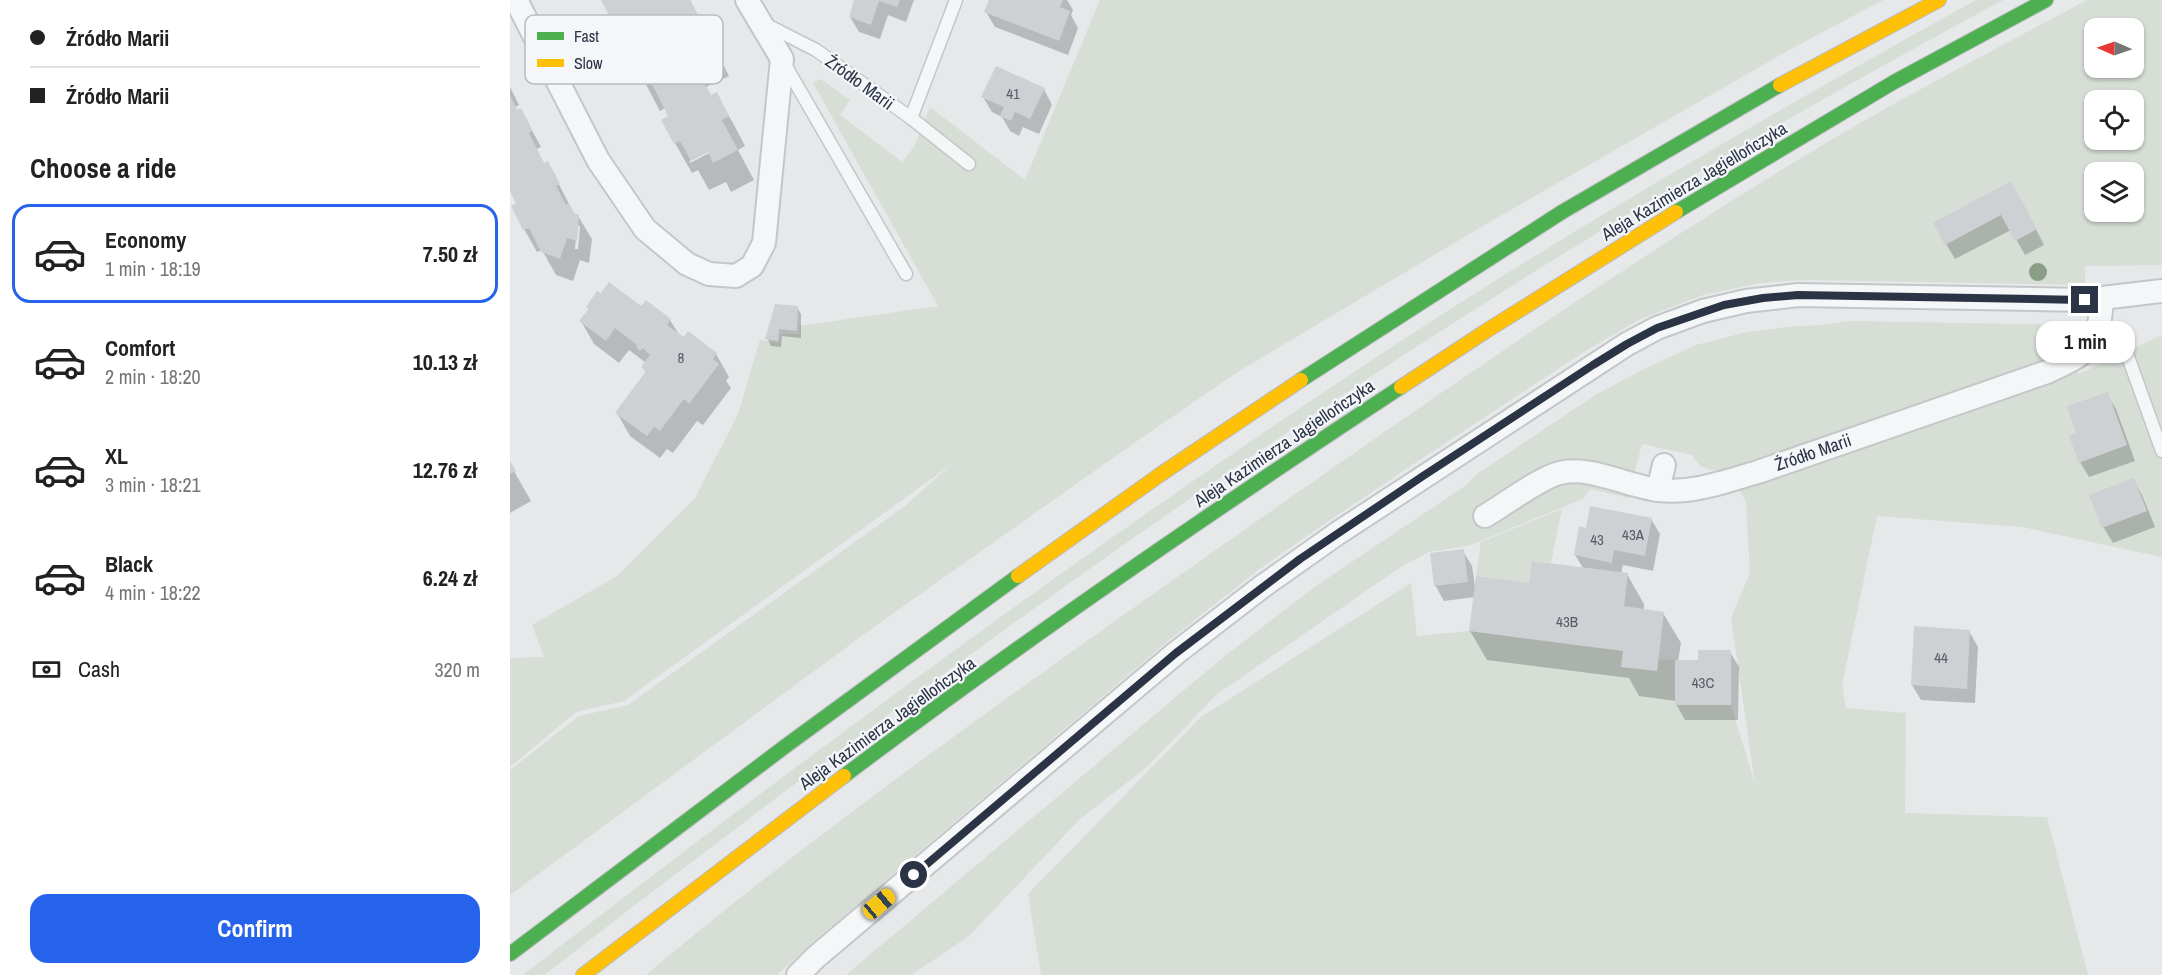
<!DOCTYPE html>
<html lang="en">
<head>
<meta charset="utf-8">
<style>
	:root { --surface:#fff; --page:#f2f2f2; --text:#222; --muted:#767676; --line:#e0e0e0; --accent:#2563eb }
	body { margin:0; font-family:"Archivo Narrow",sans-serif; background:var(--page); color:var(--text); height:100vh; display:flex; flex-direction:column; font-size:22px; white-space:nowrap }
	* { box-sizing:border-box; margin:0 }
	p { font-size:20px; color:var(--muted) }
	.icon { flex:none; width:33px; height:33px; fill:none; stroke:currentColor; stroke-width:2; stroke-linecap:round; stroke-linejoin:round }
	.map { position:relative; flex:1; overflow:hidden }
	.details { display:flex; flex-direction:column; background:var(--surface); width:510px }
	.details>* { flex:none }
	.hud { display:grid; align-content:center; height:132px; padding:0 30px; background:var(--surface) }
	.needle { width:39px; rotate:272deg }
	.tools { position:absolute; left:1574px; top:18px; display:grid; gap:12px }
	.tools a { display:grid; place-items:center; width:60px; height:60px; border-radius:12px; background:var(--surface); box-shadow:0 2px 4px #0004; font-size:30px }
	.end { position:absolute; width:27px; height:27px; margin:-14px; border:8px solid #2b3445; background:#fff; box-shadow:0 0 0 3px #fff }
	.from { border-radius:50% }
	.bubble { position:absolute; height:42px; border-radius:18px; background:var(--surface); box-shadow:0 2px 4px #0004; font-size:20px; font-weight:700; line-height:42px; text-align:center }
	.car { position:absolute; width:18px; height:36px; margin:-18px -9px; border-radius:8px; box-shadow:0 0 4px 2px #0007; background:linear-gradient(#f5c518 24%,#345 0 40%,#f5c518 0 76%,#345 0 86%,#f5c518 0) }
	.hud b { display:flex; align-items:center; gap:21px; height:57px; font-size:22px }
	.hud b+b { border-top:2px solid var(--line) }
	.hud i { width:15px; height:15px; background:var(--text) }
	ul { padding:0; list-style:none }
	li { display:flex; align-items:center; gap:18px; height:99px; margin:0 12px 9px; padding:0 18px; border:3px solid transparent; border-radius:18px }
	li div { flex:1 }
	li b { display:block; font-size:22px }
	li em { font-style:normal; font-weight:700 }
	li.active { border-color:var(--accent) }
	li>.icon { width:54px; height:54px; stroke-width:1.5 }
	h2 { padding:0 30px; font-size:27px; line-height:72px }
	.pay { display:flex; align-items:center; gap:15px; height:66px; padding:0 30px; font-size:22px }
	.pay p { margin-inline-start:auto }
	.primary-button { display:flex; gap:12px; margin-top:auto; padding:12px 30px }
	.primary-button a { flex:1; height:69px; border-radius:18px; background:var(--accent); color:#fff; font-size:24px; font-weight:700; line-height:69px; text-align:center }
	main { display:flex; flex:1; min-height:0 }
	.map>svg:first-child { display:block }
	.green { fill:#d6ded6; fill-rule:evenodd }
	.shadow { fill:#0003; fill-rule:evenodd }
	.building { fill:#ced0d3 }
	.lines { fill:none; stroke-linecap:round; stroke-linejoin:round }
	.lane-casing { stroke:#c4c6c8; stroke-width:15 }
	.street-casing { stroke:#c4c6c8; stroke-width:26 }
	.fast-casing { stroke:#b8bbbf; stroke-width:16 }
	.slow-casing { stroke:#b8bbbf; stroke-width:16 }
	.lane { stroke:#f5f6f7; stroke-width:12 }
	.street { stroke:#f5f6f7; stroke-width:22 }
	.fast { stroke:#4caf50; stroke-width:14 }
	.slow { stroke:#ffc107; stroke-width:14 }
	.tree { fill:#8a9e88 }
	.route { stroke:#2b3445; stroke-width:8 }
	.labels { text-anchor:middle; dominant-baseline:central; stroke-width:4.5; stroke-linejoin:round; paint-order:stroke }
	.number-label { font-size:15px; fill:#545c69 }
	.street-label { font-size:18px; fill:#2b3445; stroke:#f4f6f9 }
	.key { fill:#f4f6f9; stroke:#b8bcc3; stroke-width:1.5 }
	.key-label { font-size:16px; fill:#2b3445 }
</style>
</head>
<body>
<main>
<section class="details">
<div class="hud">
<b><i class="from"></i>Źródło Marii</b>
<b><i></i>Źródło Marii</b>
</div>
<h2>Choose a ride</h2>
<ul>
<li class="active"><svg class="icon" aria-label="car" viewBox="0 0 24 24"><path d="M5 17H2v-5l4-1 3-4h7l3 4 3 1v5h-3M9 17h6M6 11h13"/><circle cx="7" cy="17" r="2"/><circle cx="17" cy="17" r="2"/></svg><div><b>Economy</b><p>1 min · 18:19</p></div><em>7.50 zł</em></li>
<li><svg class="icon" aria-label="car" viewBox="0 0 24 24"><path d="M5 17H2v-5l4-1 3-4h7l3 4 3 1v5h-3M9 17h6M6 11h13"/><circle cx="7" cy="17" r="2"/><circle cx="17" cy="17" r="2"/></svg><div><b>Comfort</b><p>2 min · 18:20</p></div><em>10.13 zł</em></li>
<li><svg class="icon" aria-label="car" viewBox="0 0 24 24"><path d="M5 17H2v-5l4-1 3-4h7l3 4 3 1v5h-3M9 17h6M6 11h13"/><circle cx="7" cy="17" r="2"/><circle cx="17" cy="17" r="2"/></svg><div><b>XL</b><p>3 min · 18:21</p></div><em>12.76 zł</em></li>
<li><svg class="icon" aria-label="car" viewBox="0 0 24 24"><path d="M5 17H2v-5l4-1 3-4h7l3 4 3 1v5h-3M9 17h6M6 11h13"/><circle cx="7" cy="17" r="2"/><circle cx="17" cy="17" r="2"/></svg><div><b>Black</b><p>4 min · 18:22</p></div><em>6.24 zł</em></li>
</ul>
<div class="pay"><svg class="icon" aria-label="cash" viewBox="0 0 24 24"><path d="M3 7h18v10H3z"/><circle cx="12" cy="12" r="2"/></svg>Cash<p>320 m</p></div>
<div class="primary-button"><a>Confirm</a></div>
</section>
<div class="map">
<svg width="1652" height="975" viewBox="0 0 1652 975">
	<rect width="100%" height="100%" fill="#e6e8ea"/>
	<g class="green">
		<polygon points="590,0 1373,0 1279,50 983,220 729,371 617,448 364,627 0,895 0,770 69,716 118,705 395,506 442,464 114,701 66,712 0,767 0,658 34,657 22,625 107,576 185,498 228,414 250,340 269,343 271,334 289,334 289,326 428,306 303,83 311,79 340,100 330,115 392,162 404,147 420,107 515,180"/>
		<path d="M1466,0H1493C1260,125 1032,262 812,409C545,587 288,779 34,975H13C294,758 579,546 876,351C1067,225 1266,111 1466,0Z"/>
		<path d="M1577,0H1652V265L1575,266V285L1301,280L1275,281L1245,284L1193,295L1130,319L1077,350L917,455L808,528L747,571L658,641L296,948L267,975H136C312,827 502,694 690,561C886,423 1082,286 1286,161C1381,103 1480,52 1577,0ZM1584,28H1623V68H1584ZM1584,100H1623V140H1584ZM1584,172H1623V212H1584Z"/>
		<path d="M1338,321L1574,325L1573,344L1555,347L1569,374L1652,335V557L1512,527L1367,516L1332,685L1336,708L1396,713L1395,813L1537,817L1578,975H531L518,894L691,717L901,583L907,636L959,631L1113,651L1111,667L1147,671L1149,659L1165,660V705H1221L1245,784L1221,618L1240,573L1236,502L1218,468C1202,473 1191,470 1182,455L1132,444L1123,478C1105,474 1087,467 1068,464C1037,461 997,495 971,511L982,527L986,518L991,513C1008,503 1037,480 1056,477C1077,475 1101,485 1121,490L1119,498L1080,489L1073,499L958,546L919,552L892,566L706,695L638,766L569,820L459,936L401,975H336L711,659L806,586L955,486L967,474L1085,395L1136,368L1186,345L1237,332L1287,326L1313,325Z"/>
		<polygon points="1052,509 1041,563 1022,561 1019,583 966,576 971,542"/>
	</g>
	<g class="shadow">
		<path d="M92,0H180L219,76L196,87L201,96L206,94L223,123L235,146L228,150L244,180L221,192L216,182L199,190L188,170L182,173L165,143L160,117L155,108L150,111L122,58L128,55L124,45L119,48ZM204,148L205,150L180,163V159Z"/>
		<polygon points="346,0 404,0 396,22 378,15 370,39 349,32 340,17"/>
		<polygon points="481,0 557,0 563,10 561,15 568,28 558,55 485,27 476,12"/>
		<path d="M0,87L9,105L5,107L19,125L31,147L26,149L34,165L38,163L61,208L64,215L68,216L82,239L79,263L70,260L63,281L46,275L32,250L27,252L14,229L8,203L0,187ZM67,224L70,227L68,249H65Z"/>
		<polygon points="534,89 542,105 529,134 513,127 509,136 500,131 492,117 482,112 473,97"/>
		<polygon points="1510,198 1534,245 1515,255 1501,230 1445,259 1436,244"/>
		<polygon points="77,307 131,308 160,320 170,336 206,354 219,377 216,381 221,388 193,425 187,421 163,453 157,449 150,458 120,436 107,413 136,373 133,367 136,363 119,350 109,363 84,344 71,321 79,310"/>
		<polygon points="287,307 291,314 291,338 272,336 271,347 261,346 257,338"/>
		<polygon points="1597,394 1606,409 1625,461 1579,477 1570,462 1568,434"/>
		<polygon points="0,464 21,501 0,513"/>
		<polygon points="1623,479 1632,495 1645,527 1603,543 1594,528 1581,495"/>
		<polygon points="1141,519 1150,534 1143,571 1113,565 1111,573 1117,574 1134,604 1134,610 1153,613 1171,643 1168,661 1190,661 1220,652 1229,667 1228,720 1175,720 1166,704 1166,701 1129,696 1119,678 977,660 960,631 965,597 934,601 925,585 953,551 962,566 965,587 1021,585 1073,568 1065,555 1077,529"/>
		<polygon points="1459,631 1468,647 1465,703 1411,700 1402,685"/>
	</g>
	<g class="building">
		<polygon points="91,0 180,0 203,46 181,57 200,95 207,92 219,116 212,120 228,150 203,163 198,152 181,161 170,141 164,144 151,120 158,116 139,78 132,82 120,57 127,54 124,49 107,16 101,19"/>
		<polygon points="344,0 390,0 387,7 369,1 361,25 339,17"/>
		<polygon points="479,0 553,0 550,7 560,11 549,41 474,12"/>
		<polygon points="486,66 535,88 520,119 505,112 501,121 490,116 494,107 471,97"/>
		<polygon points="0,95 7,110 11,108 23,131 19,133 34,163 38,161 50,184 46,186 56,205 59,203 64,213 69,215 67,241 57,238 50,259 31,252 19,228 13,230 1,206 6,203 0,191"/>
		<polygon points="1501,181 1527,229 1505,241 1491,215 1435,245 1423,223"/>
		<polygon points="99,282 131,306 136,300 161,319 157,325 174,337 178,331 207,353 203,359 209,364 179,404 174,399 150,431 144,427 137,436 105,413 136,371 131,367 140,355 133,348 130,351 126,347 127,345 105,328 96,341 69,321 79,309 76,307 87,291 91,293"/>
		<polygon points="265,304 288,306 287,331 269,329 268,341 255,339"/>
		<polygon points="1598,392 1617,445 1569,463 1559,436 1566,433 1557,406"/>
		<polygon points="0,461 6,471 0,474"/>
		<polygon points="1624,478 1637,511 1592,528 1579,495"/>
		<polygon points="1080,506 1142,518 1135,556 1104,550 1102,563 1064,555 1069,526 1076,528"/>
		<polygon points="954,549 958,582 924,586 920,553"/>
		<polygon points="1022,561 1118,573 1114,606 1154,612 1147,671 1111,667 1113,651 959,631 966,576 1019,583"/>
		<polygon points="1404,626 1460,630 1457,689 1401,685"/>
		<polygon points="1188,650 1221,650 1221,705 1165,705 1165,660 1188,660"/>
	</g>
	<g class="lines">
		<defs>
			<g id="lane">
				<polyline points="255,24 306,50 401,118 459,164"/>
				<polyline points="274,63 396,274"/>
				<polyline points="401,118 446,0"/>
				<polyline points="1591,320 1612,340 1652,451"/>
			</g>
			<g id="street">
				<polyline points="6,0 88,160 135,229 177,264 199,274 226,276 242,266 254,243 272,59 237,0"/>
				<polyline points="1148,490 1154,465"/>
				<path d="M975,516C994,505 1031,477 1050,473C1080,465 1119,487 1149,490C1183,494 1216,481 1248,472L1537,372C1579,353 1589,347 1592,299"/>
				<polyline points="288,975 306,957 666,653 753,586 828,533 1117,344 1147,328 1193,311 1236,301 1288,295 1575,300 1652,291"/>
			</g>
			<g id="fast">
				<polyline points="1166,212 1384,82 1536,0"/>
				<polyline points="791,380 1052,212 1270,85"/>
				<path d="M334,776C515,639 701,512 891,387"/>
				<polyline points="0,954 277,745 508,576"/>
			</g>
			<g id="slow">
				<polyline points="1270,85 1429,0"/>
				<polyline points="891,387 976,331 1166,212"/>
				<polyline points="508,576 651,474 791,380"/>
				<polyline points="73,975 334,776"/>
			</g>
		</defs>
		<use href="#lane" class="lane-casing"/>
		<use href="#street" class="street-casing"/>
		<use href="#fast" class="fast-casing"/>
		<use href="#slow" class="slow-casing"/>
		<use href="#lane" class="lane"/>
		<use href="#street" class="street"/>
		<use href="#fast" class="fast"/>
		<use href="#slow" class="slow"/>
	</g>
	<circle class="tree" cx="1528" cy="272" r="9"/>
	<g class="lines">
		<polyline class="route" points="404,875 666,653 790,559 913,476 1083,365 1117,344 1147,328 1214,305 1253,298 1288,295 1575,300"/>
	</g>
	<g class="labels">
		<g class="number-label">
			<text x="503" y="93">41</text>
			<text x="171" y="357">8</text>
			<text x="1123" y="534">43A</text>
			<text x="1087" y="539">43</text>
			<text x="1057" y="621">43B</text>
			<text x="1431" y="657">44</text>
			<text x="1193" y="682">43C</text>
		</g>
		<g class="street-label">
			<text transform="translate(350 82) rotate(36)">Źródło Marii</text>
			<text transform="translate(1184 181) rotate(-31)">Aleja Kazimierza Jagiellończyka</text>
			<text transform="translate(774 443) rotate(-34)">Aleja Kazimierza Jagiellończyka</text>
			<text transform="translate(1303 452) rotate(-19)">Źródło Marii</text>
			<text transform="translate(377 723) rotate(-36)">Aleja Kazimierza Jagiellończyka</text>
		</g>
	</g>
	<rect x="15" y="15" width="198" height="69" rx="9" class="key"/>
	<rect x="27" y="32" width="27" height="8" fill="#4caf50"/>
	<rect x="27" y="59" width="27" height="8" fill="#ffc107"/>
	<g class="key-label">
		<text x="64" y="42">Fast</text>
		<text x="64" y="69">Slow</text>
	</g>
</svg>
<div class="tools">
<a><svg class="needle" viewBox="-14 -14 28 28"><path d="M0-13l5 13h-10z" fill="#e53935"/><path d="M0 13l5-13h-10z" fill="#767676"/></svg></a>
<a><svg class="icon" aria-label="locate" viewBox="0 0 24 24"><circle cx="12" cy="12" r="6"/><path d="M12 2v4M12 18v4M2 12h4M18 12h4"/></svg></a>
<a><svg class="icon" aria-label="layers" viewBox="0 0 24 24"><path d="M12 4l9 5-9 5-9-5zM3 14l9 5 9-5"/></svg></a>
</div>
<i class="end from" style="left:404px;top:875px"></i>
<i class="end" style="left:1575px;top:300px"></i>
<div class="bubble" style="left:1526px;top:321px;width:99px">1 min</div>
<i class="car" style="left:369px;top:904px;rotate:50deg"></i>
</div>
</main>
</body>
</html>
